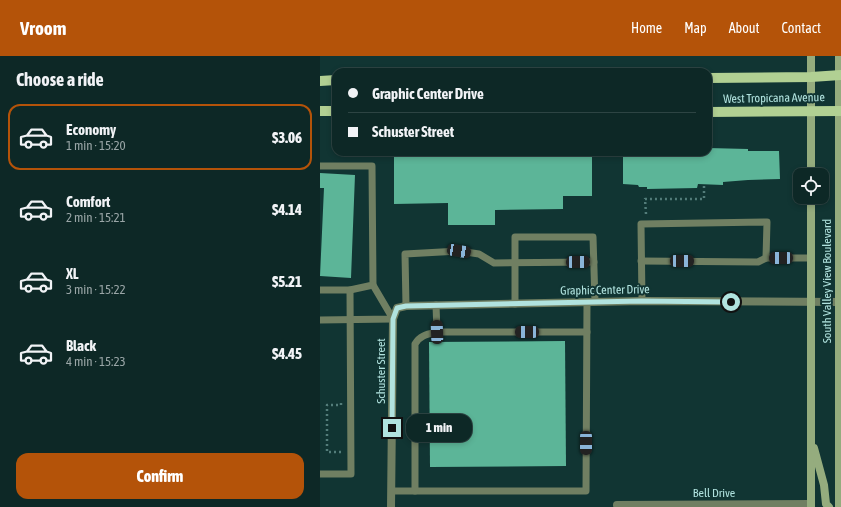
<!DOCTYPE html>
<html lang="en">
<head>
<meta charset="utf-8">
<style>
	:root { --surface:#0d2826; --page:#16302e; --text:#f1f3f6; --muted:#9aa6a7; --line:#2d4443; --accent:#b45309 }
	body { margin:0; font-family:"Asap Condensed",sans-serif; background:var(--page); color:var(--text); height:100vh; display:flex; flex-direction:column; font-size:15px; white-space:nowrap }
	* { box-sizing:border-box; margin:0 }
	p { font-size:13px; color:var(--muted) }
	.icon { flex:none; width:22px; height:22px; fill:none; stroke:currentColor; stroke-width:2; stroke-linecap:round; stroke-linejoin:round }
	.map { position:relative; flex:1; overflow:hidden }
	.sheet { display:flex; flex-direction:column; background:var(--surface); width:320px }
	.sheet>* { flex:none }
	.hud { position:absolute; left:12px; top:12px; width:380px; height:88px; border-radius:12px; box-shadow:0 2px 6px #0003,0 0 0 1px var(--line); display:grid; align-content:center; height:88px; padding:0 16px; background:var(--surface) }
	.buttons { position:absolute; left:473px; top:112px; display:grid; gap:8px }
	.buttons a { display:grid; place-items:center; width:36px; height:36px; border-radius:8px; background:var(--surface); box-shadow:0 2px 6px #0003,0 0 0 1px var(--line); font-size:20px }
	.end { position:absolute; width:18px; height:18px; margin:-9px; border:5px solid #b1e3df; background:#111; box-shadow:0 0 0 2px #111 }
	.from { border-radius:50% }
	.bubble { position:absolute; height:28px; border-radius:12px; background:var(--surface); box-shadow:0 2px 6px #0003,0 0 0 1px var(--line); font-size:13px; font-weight:800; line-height:28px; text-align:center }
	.car { position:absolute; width:12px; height:24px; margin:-12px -6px; border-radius:5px; box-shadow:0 0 3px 1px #0007; background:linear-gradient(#222 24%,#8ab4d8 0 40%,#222 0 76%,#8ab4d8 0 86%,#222 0) }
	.hud b { display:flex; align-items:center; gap:14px; height:38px; font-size:15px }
	.hud b+b { border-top:1px solid var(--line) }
	.hud i { width:10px; height:10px; background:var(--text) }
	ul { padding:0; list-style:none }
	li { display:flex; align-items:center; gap:12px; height:66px; margin:0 8px 6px; padding:0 8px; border:2px solid transparent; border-radius:12px }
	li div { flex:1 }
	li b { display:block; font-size:15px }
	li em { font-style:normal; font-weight:800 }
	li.active { border-color:var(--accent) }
	li>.icon { width:36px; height:36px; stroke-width:1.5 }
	h2 { padding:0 16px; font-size:18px; line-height:48px }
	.button { display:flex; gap:8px; margin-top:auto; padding:8px 16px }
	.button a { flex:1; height:46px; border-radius:12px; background:var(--accent); color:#fff; font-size:16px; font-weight:800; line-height:46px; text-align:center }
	header { display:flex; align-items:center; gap:24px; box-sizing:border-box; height:56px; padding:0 20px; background:var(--accent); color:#fff }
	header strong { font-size:19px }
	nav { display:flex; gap:22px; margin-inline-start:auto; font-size:14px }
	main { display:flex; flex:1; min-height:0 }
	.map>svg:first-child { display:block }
	.building { fill:#5cb598 }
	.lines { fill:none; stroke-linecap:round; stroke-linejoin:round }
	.path { stroke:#537d7a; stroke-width:2.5; stroke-dasharray:2 3; stroke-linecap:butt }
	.service { stroke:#707f62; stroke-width:7 }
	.minor { stroke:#707f62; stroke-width:8 }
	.secondary { stroke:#95ac7e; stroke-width:8 }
	.primary { stroke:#b1d093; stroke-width:10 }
	.route { stroke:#b1e3df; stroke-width:5 }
	.labels { text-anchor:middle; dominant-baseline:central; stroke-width:4; stroke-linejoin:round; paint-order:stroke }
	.street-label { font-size:12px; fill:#b1e3df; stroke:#113533 }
</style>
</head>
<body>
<header>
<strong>Vroom</strong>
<nav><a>Home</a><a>Map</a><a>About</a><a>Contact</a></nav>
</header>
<main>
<section class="sheet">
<h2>Choose a ride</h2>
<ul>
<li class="active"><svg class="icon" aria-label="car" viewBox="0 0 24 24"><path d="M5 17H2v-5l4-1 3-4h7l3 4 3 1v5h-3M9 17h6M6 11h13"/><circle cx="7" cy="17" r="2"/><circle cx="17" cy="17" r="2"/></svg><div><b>Economy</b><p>1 min · 15:20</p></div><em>$3.06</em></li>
<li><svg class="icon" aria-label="car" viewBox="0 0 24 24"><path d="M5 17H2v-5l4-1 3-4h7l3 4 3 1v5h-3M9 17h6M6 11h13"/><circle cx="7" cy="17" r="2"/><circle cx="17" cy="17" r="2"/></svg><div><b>Comfort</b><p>2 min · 15:21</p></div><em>$4.14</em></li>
<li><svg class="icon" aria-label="car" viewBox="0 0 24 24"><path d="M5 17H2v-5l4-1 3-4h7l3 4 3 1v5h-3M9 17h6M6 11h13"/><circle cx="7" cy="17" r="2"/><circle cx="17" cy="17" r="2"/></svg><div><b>XL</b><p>3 min · 15:22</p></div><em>$5.21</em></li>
<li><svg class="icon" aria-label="car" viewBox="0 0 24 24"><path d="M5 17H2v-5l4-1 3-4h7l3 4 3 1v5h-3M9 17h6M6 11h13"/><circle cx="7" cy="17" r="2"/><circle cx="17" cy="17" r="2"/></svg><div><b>Black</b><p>4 min · 15:23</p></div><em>$4.45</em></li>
</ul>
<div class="button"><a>Confirm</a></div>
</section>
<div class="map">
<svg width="521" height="451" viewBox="0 0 521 451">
	<rect width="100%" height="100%" fill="#113533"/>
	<g class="building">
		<polygon points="388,92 428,93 428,95 459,95 460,123 428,124 403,126 403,129 378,128 377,132 327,133 327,131 319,131 318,129 303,128 303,96 388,96"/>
		<polygon points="74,96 272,96 272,140 243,140 243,153 175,154 175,169 128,169 128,147 74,148"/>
		<polygon points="0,117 35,119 31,222 0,220 4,132 0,132"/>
		<polygon points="245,285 246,410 110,411 109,286"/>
	</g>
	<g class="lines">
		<g class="path">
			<polyline points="326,158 325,143 384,143 384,130"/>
			<polyline points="21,347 21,349 7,349 7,396 22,396"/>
		</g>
		<g class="service">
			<polyline points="0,110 52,110 53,229 30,234 0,234"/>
			<polyline points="321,205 438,206 446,202 491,202"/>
			<polyline points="322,245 321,168 447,166 446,202"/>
			<polyline points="195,248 195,181 273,181 275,246"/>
			<polyline points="116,249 117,276 267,276"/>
			<polyline points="86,250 85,198 139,195 159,198 174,207 274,206"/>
			<polyline points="0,264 73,263 53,229"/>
			<polyline points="0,418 31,418 30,234"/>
			<polyline points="72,435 266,435 267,246"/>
			<path d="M95,435V288C100,279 108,278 117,276"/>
		</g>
		<g class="minor">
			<polyline points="297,449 491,448"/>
			<polyline points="71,451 73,263 77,252 86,250 322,245 519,246"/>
		</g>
		<g class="secondary">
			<polyline points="491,0 491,119"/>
			<polyline points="491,141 491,451"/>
			<polyline points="494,392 504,429 506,448 509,451"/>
			<polyline points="519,451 519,0"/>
		</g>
		<g class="primary">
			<polyline points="388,22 491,21 521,19"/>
			<polyline points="0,25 16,24"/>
			<polyline points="0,55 16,55"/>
			<polyline points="388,56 521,55"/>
		</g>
	</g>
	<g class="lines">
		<polyline class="route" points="72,372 73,263 77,252 86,250 322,245 411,246"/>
	</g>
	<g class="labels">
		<g class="street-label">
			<text transform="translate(454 42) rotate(-1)">West Tropicana Avenue</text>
			<text transform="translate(507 225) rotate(-90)">South Valley View Boulevard</text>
			<text transform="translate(285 234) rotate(-1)">Graphic Center Drive</text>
			<text transform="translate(61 315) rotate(-90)">Schuster Street</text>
			<text x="394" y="437">Bell Drive</text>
		</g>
	</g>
</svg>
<div class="buttons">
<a><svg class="icon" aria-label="locate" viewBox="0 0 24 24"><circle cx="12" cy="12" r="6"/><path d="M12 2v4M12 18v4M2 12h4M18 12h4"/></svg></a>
</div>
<i class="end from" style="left:411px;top:246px"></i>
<i class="end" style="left:72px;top:372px"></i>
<div class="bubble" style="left:86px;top:358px;width:66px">1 min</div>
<i class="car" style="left:139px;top:195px;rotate:99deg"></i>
<i class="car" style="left:461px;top:202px;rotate:269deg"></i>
<i class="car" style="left:362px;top:205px;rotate:90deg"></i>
<i class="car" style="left:258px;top:206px;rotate:89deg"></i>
<i class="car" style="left:117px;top:276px;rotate:358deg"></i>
<i class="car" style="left:207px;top:276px;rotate:270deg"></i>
<i class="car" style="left:266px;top:387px;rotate:180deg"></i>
<div class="hud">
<b><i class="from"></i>Graphic Center Drive</b>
<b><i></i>Schuster Street</b>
</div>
</div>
</main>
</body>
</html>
